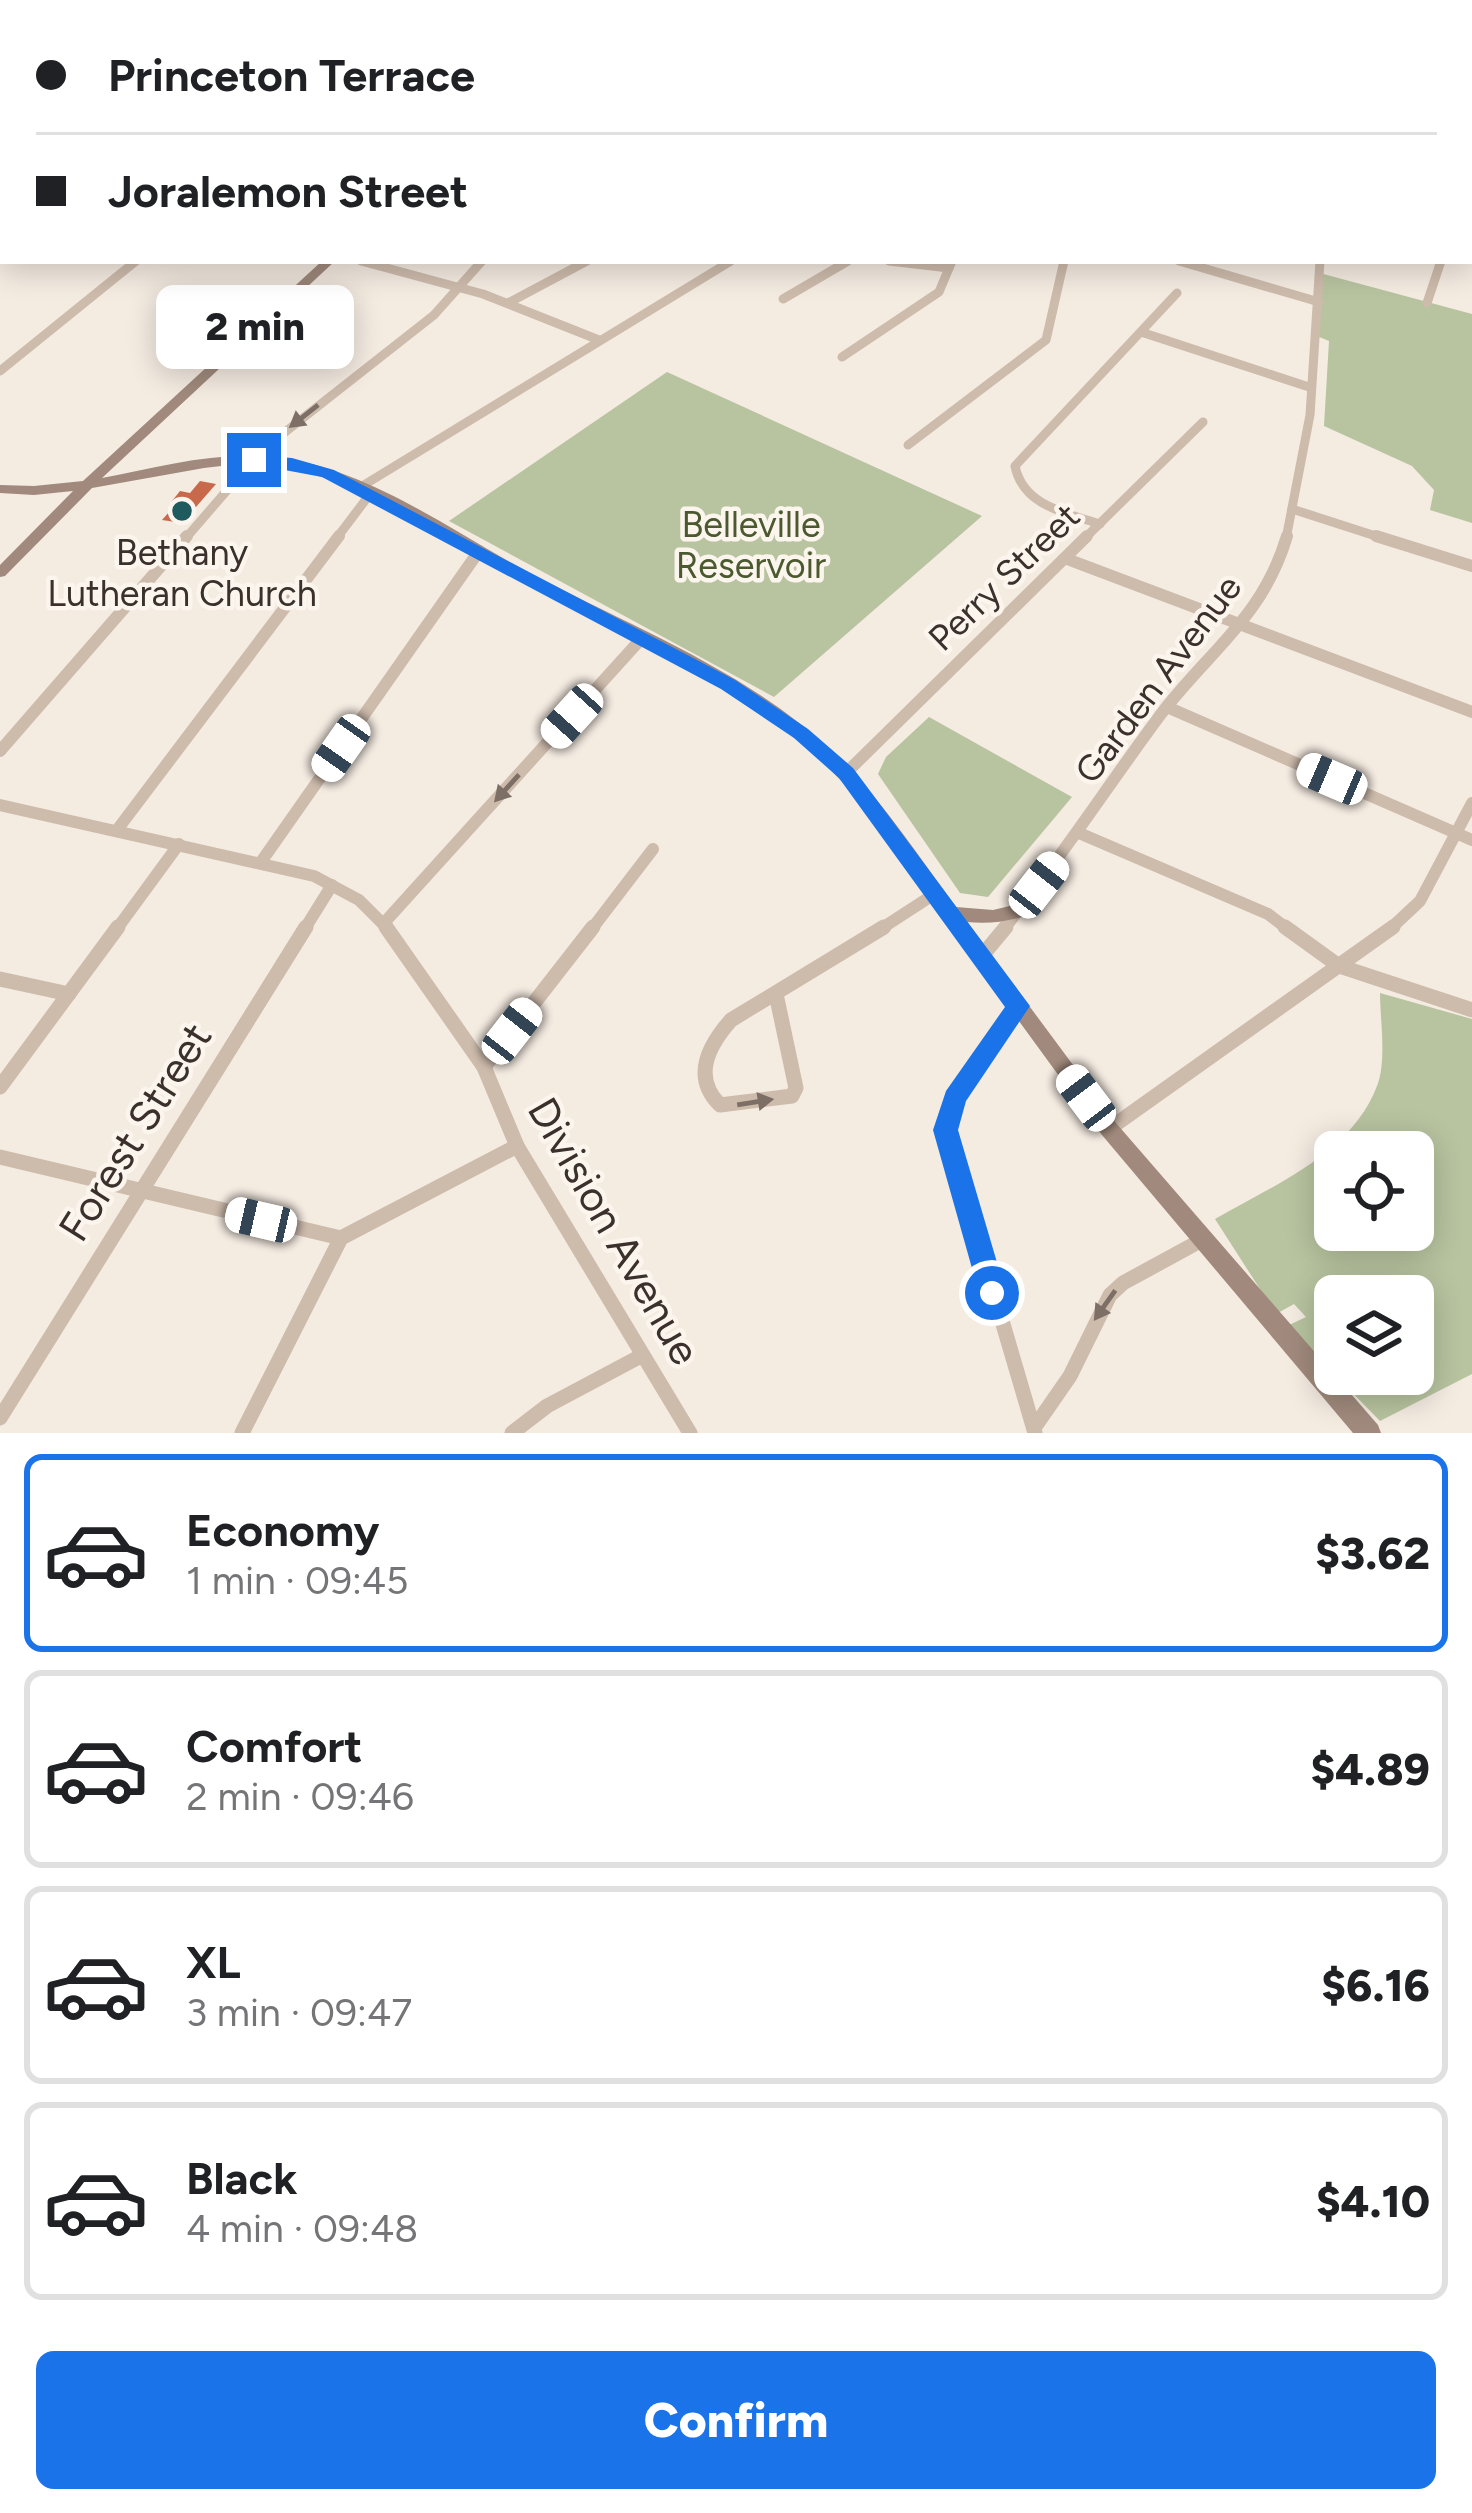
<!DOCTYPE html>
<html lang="en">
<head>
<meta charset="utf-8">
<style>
	:root { --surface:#fff; --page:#f6f6f6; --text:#202124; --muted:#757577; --line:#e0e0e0; --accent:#1a73e8 }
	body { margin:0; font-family:Figtree,sans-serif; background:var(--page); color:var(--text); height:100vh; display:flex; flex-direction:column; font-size:45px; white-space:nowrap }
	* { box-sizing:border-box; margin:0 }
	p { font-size:39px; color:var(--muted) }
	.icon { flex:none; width:66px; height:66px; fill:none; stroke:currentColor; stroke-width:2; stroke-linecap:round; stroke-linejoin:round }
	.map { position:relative; height:1433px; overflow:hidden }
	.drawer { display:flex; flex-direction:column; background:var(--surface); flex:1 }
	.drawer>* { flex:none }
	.guide { position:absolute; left:0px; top:0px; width:1473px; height:264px; box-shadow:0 6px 30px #0003; display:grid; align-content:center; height:264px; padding:0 36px; background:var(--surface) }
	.buttons { position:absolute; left:1314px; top:1131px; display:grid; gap:24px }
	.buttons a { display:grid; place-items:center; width:120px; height:120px; border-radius:18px; background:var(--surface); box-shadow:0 6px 30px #0003; font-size:60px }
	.end { position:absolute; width:54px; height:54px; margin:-27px; border:15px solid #1a73e8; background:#fff; box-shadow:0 0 0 6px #fff }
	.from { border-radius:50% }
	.bubble { position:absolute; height:84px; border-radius:18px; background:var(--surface); box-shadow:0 6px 30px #0003; font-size:39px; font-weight:800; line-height:84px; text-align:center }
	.car { position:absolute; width:36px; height:72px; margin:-36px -18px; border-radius:15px; box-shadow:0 0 9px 3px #0007; background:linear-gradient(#fff 24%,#345 0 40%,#fff 0 76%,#345 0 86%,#fff 0) }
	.guide b { display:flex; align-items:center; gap:42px; height:114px; font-size:45px }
	.guide b+b { border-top:3px solid var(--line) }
	.guide i { width:30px; height:30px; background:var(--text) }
	ul { padding:21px 0 0; list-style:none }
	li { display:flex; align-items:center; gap:36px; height:198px; margin:0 24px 18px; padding:0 12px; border:6px solid var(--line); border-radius:18px }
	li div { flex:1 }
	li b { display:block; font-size:45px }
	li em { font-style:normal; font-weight:800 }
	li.selected { border-color:var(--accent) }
	li>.icon { width:108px; height:108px; stroke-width:1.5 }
	.button { display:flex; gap:24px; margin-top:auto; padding:24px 36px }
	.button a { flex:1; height:138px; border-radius:18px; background:var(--accent); color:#fff; font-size:48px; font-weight:800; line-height:138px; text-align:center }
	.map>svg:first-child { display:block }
	.green { fill:#b8c4a0; fill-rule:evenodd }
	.building { fill:#c8694b }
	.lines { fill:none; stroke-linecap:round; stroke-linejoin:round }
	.street-far3 { stroke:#cdbbac; stroke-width:8 }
	.street-far2 { stroke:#cdbbac; stroke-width:9 }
	.street-far1 { stroke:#cdbbac; stroke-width:12 }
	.street { stroke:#cdbbac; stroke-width:15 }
	.secondary { fill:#a18a7d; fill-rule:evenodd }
	.oneway { fill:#7d6f65 }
	.route { fill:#1a73e8 }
	.poi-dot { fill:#1f5a5e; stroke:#fbf5ee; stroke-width:4.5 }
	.labels { text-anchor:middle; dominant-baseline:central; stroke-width:9; stroke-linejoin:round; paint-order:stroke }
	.park-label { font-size:36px; fill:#4a5a2e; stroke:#fbf5ee }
	.poi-label { font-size:36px; fill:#3b302b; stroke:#fbf5ee }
	.street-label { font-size:36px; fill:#3b302b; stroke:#fbf5ee }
	.near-street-label { font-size:42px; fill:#3b302b; stroke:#fbf5ee }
</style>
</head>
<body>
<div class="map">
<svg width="1472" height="1433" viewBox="0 0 1472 1433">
	<rect width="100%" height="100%" fill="#f4ebe1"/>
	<g class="green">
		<polygon points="872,0 1472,0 1472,184 1470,3 868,3"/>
		<polygon points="1316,272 1472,314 1472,523 1430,510 1434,490 1412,466 1324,426 1329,341 1312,334"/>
		<polygon points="667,372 982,516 774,697 449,521"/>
		<polygon points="929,717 1072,797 988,897 960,893 878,774 886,757"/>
		<path d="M1380,993L1472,1019V1374L1380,1421L1287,1326L1306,1317L1294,1304L1276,1314L1215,1219C1274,1185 1351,1154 1377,1086C1387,1061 1380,1019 1380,993ZM1335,1152H1413V1230H1335ZM1335,1296H1413V1374H1335Z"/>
	</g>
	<polygon class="building" points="200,481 216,484 182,523 162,520 178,502 172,501 180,491 190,493"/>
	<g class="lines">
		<g class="street-far3">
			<polyline points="281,0 289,1"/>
			<polyline points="1430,0 1450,3"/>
			<polyline points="129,3 133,0"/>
			<polyline points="338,3 342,0"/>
			<polyline points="457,3 461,0"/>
			<polyline points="860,3 864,0"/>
		</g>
		<g class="street-far2">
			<polyline points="361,261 483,294 599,340"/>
			<polyline points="889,261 949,268"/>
			<polyline points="1179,261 1319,302"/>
			<polyline points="783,299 848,261"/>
			<polyline points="508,303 587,261"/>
			<polyline points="1427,303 1441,261"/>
			<polyline points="1141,332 1309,387"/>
			<polyline points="842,357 939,292 952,261"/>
			<polyline points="0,371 136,261"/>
			<polyline points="908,445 1046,340 1064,261"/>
			<polyline points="359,488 731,261"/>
			<polyline points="1292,509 1385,539"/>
			<path d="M1100,524C1066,513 1023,506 1015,466L1177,293"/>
			<polyline points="185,539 261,451 434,315 482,261"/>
			<polyline points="336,539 370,494"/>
			<polyline points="1084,539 1203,422"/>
			<polyline points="1286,539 1310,415 1320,261"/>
		</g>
		<g class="street-far1">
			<polyline points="1376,536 1472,566"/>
			<polyline points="1067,559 1472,712"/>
			<polyline points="1167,707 1472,840"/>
			<polyline points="0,751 187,536"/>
			<polyline points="846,773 1087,536"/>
			<polyline points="0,805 314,876 359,900 389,930"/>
			<polyline points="117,830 339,536"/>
			<polyline points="1079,833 1268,914 1289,930"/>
			<polyline points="261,862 479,551"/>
			<polyline points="384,923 641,639"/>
			<polyline points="116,930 179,844"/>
			<polyline points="304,930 332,885"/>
			<polyline points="591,930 653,849"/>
			<polyline points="879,930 936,893"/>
			<path d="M1003,930C1060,860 1108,785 1161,714C1210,650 1263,617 1287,536"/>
			<polyline points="1389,930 1420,901 1472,803"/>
		</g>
		<g class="street">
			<polyline points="386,927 484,1067 517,1146 690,1433"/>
			<polyline points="1285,927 1339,966 1472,1010"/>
			<polyline points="981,957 1006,927"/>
			<polyline points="0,979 69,994"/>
			<path d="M776,994L796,1088L792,1096L720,1105C692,1077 708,1046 731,1020L884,927"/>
			<polyline points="1018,1006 955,1098 946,1130 1035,1433"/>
			<polyline points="484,1067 593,927"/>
			<polyline points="0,1087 118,927"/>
			<polyline points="1109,1129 1393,927"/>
			<polyline points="0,1157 341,1238"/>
			<polyline points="0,1418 306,927"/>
			<polyline points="1034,1428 1070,1376 1110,1295 1123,1283 1200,1241"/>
			<polyline points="242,1433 341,1238 517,1146"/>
			<polyline points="512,1433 547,1406 641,1356"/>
		</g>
		<g class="secondary">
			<polygon points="16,0 26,0 23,3 13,3"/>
			<polygon points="594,0 603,0 601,3 592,3"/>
			<polygon points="685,0 706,0 712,3 691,3"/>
			<polygon points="3,8 3,15 0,16 0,9"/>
			<rect x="1470" y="184" width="2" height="6"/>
			<path d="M322,261H335L102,478C158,467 216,451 273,457C366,467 448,529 528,572C631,627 746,670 832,751C880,797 917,854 956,907L993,910L1018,904L1025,906L1027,911L1025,916C1004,922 988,924 967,922L1116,1123L1378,1425L1381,1433H1353L1102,1135L853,793L819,758L780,726L695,671L516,577L394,509L328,479L299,470L272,465L238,464L204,468L92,488L5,576L0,577V565L73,491L34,495L0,493V485L34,486L83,481Z"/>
		</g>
	</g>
	<defs><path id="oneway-solid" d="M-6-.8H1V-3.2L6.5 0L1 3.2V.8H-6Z" transform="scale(3)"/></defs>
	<g class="oneway">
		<use href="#oneway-solid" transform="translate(304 416) rotate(142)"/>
		<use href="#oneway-solid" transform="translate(507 788) rotate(132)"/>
		<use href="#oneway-solid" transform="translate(755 1102) rotate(-9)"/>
		<use href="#oneway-solid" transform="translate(1105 1305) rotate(125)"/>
	</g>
	<polygon class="route" points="254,455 292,458 334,470 735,680 808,729 853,768 1030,1006 966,1101 958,1130 1006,1293 1002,1302 992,1305 983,1302 979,1293 933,1130 946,1091 1005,1007 839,778 794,738 721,689 322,477 248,463 246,460"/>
	<circle class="poi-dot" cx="182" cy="511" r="12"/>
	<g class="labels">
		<g class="park-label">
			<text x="751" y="524">Belleville<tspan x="751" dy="41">Reservoir</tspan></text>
		</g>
		<g class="poi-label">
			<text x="182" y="552">Bethany<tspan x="182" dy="41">Lutheran Church</tspan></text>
		</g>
		<g class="street-label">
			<text transform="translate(1004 577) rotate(-44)">Perry Street</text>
			<text transform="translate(1158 679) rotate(-53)">Garden Avenue</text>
		</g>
		<g class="near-street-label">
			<text transform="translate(135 1132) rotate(-58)">Forest Street</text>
			<text transform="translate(614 1231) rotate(60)">Division Avenue</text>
		</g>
	</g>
</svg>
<div class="buttons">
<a><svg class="icon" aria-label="locate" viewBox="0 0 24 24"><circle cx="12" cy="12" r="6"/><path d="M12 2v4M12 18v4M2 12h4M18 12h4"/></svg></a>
<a><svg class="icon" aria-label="layers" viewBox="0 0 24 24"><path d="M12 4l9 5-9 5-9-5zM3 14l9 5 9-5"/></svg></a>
</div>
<i class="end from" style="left:992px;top:1293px"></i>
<i class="end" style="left:254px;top:460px"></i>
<div class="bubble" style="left:156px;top:285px;width:198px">2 min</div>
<i class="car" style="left:572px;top:716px;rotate:222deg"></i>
<i class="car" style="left:341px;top:748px;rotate:215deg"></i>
<i class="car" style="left:1332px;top:779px;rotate:293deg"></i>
<i class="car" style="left:1039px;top:885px;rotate:38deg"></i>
<i class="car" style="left:512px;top:1031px;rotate:38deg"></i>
<i class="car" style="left:1086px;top:1098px;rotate:323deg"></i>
<i class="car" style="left:261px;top:1220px;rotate:283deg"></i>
<div class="guide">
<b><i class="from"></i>Princeton Terrace</b>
<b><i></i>Joralemon Street</b>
</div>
</div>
<section class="drawer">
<ul>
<li class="selected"><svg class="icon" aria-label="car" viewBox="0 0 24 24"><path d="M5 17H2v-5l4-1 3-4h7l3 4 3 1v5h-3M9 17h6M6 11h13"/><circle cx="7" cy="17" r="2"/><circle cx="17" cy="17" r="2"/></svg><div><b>Economy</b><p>1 min · 09:45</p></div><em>$3.62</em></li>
<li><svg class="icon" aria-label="car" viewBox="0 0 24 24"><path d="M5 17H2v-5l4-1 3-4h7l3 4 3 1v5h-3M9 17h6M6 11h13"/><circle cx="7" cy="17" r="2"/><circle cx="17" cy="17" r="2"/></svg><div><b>Comfort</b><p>2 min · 09:46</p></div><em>$4.89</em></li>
<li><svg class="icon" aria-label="car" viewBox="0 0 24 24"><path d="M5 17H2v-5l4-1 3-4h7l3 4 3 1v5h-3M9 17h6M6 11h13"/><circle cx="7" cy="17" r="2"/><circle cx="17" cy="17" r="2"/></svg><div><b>XL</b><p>3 min · 09:47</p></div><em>$6.16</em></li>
<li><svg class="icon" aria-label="car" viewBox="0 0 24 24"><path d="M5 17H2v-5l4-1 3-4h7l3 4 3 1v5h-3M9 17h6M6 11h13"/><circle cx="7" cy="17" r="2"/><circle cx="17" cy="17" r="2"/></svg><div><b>Black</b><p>4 min · 09:48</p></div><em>$4.10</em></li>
</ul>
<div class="button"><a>Confirm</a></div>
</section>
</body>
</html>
